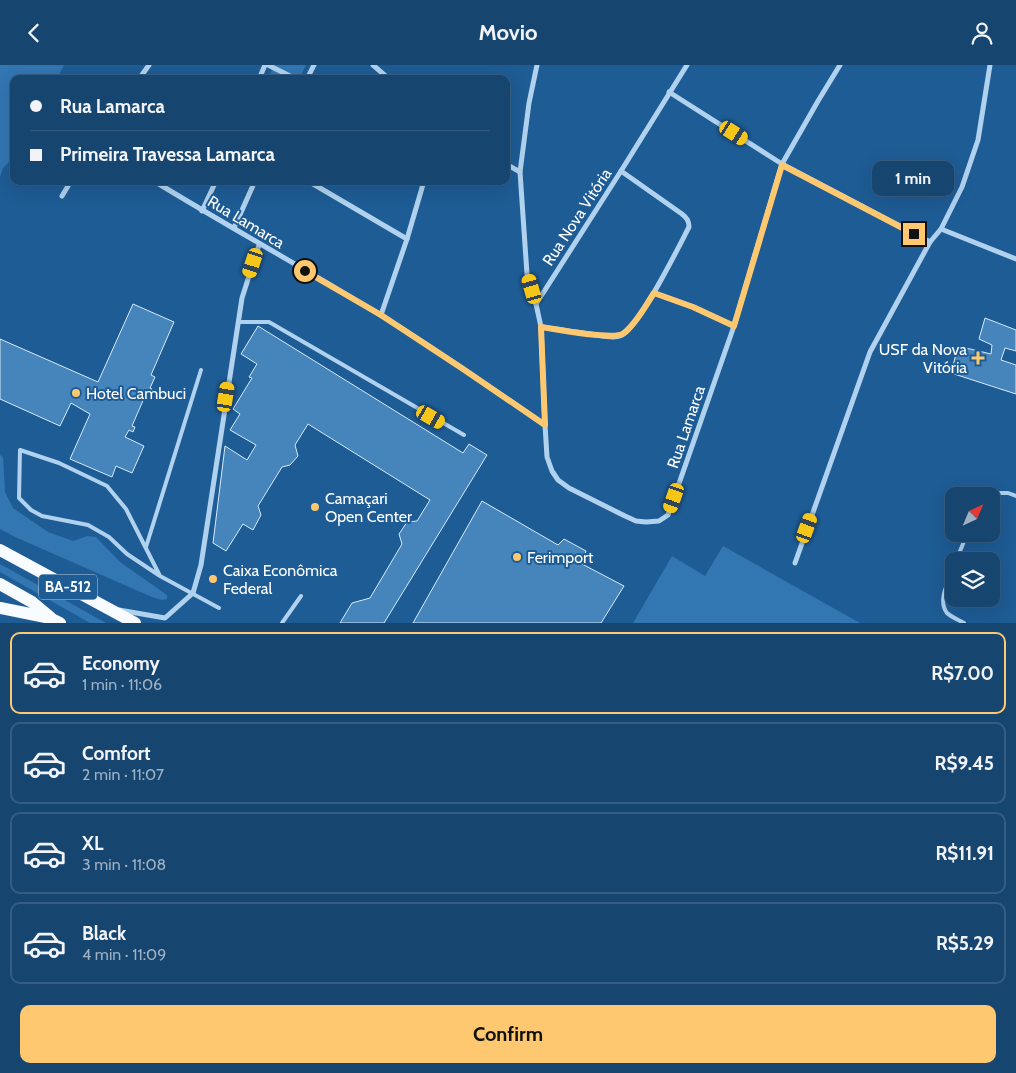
<!DOCTYPE html>
<html lang="en">
<head>
<meta charset="utf-8">
<style>
	:root { --surface:#164570; --page:#234f78; --text:#f1f3f6; --muted:#9eb1c3; --line:#355d83; --accent:#fec870 }
	body { margin:0; font-family:Cabin,sans-serif; background:var(--page); color:var(--text); height:100vh; display:flex; flex-direction:column; font-size:19px; white-space:nowrap }
	* { box-sizing:border-box; margin:0 }
	p { font-size:16px; color:var(--muted) }
	.icon { flex:none; width:28px; height:28px; fill:none; stroke:currentColor; stroke-width:2; stroke-linecap:round; stroke-linejoin:round }
	.map { position:relative; height:558px; overflow:hidden }
	.drawer { display:flex; flex-direction:column; background:var(--surface); flex:1 }
	.drawer>* { flex:none }
	.banner { position:absolute; left:10px; top:10px; width:500px; height:110px; border-radius:10px; box-shadow:0 5px 20px #0002,0 0 0 1px var(--line); display:grid; align-content:center; height:110px; padding:0 20px; background:var(--surface) }
	.needle { width:32px; rotate:44deg }
	.tools { position:absolute; left:945px; top:422px; display:grid; gap:10px }
	.tools a { display:grid; place-items:center; width:55px; height:55px; border-radius:10px; background:var(--surface); box-shadow:0 5px 20px #0002,0 0 0 1px var(--line); font-size:25px }
	.end { position:absolute; width:22px; height:22px; margin:-11px; border:6px solid #fec870; background:#111; box-shadow:0 0 0 2px #111 }
	.from { border-radius:50% }
	.bubble { position:absolute; height:35px; border-radius:10px; background:var(--surface); box-shadow:0 5px 20px #0002,0 0 0 1px var(--line); font-size:16px; font-weight:700; line-height:35px; text-align:center }
	.car { position:absolute; width:15px; height:30px; margin:-15px -8px; border-radius:6px; box-shadow:0 0 4px 1px #0007; background:linear-gradient(#f5c518 24%,#345 0 40%,#f5c518 0 76%,#345 0 86%,#f5c518 0) }
	.banner b { display:flex; align-items:center; gap:18px; height:48px; font-size:19px }
	.banner b+b { border-top:1px solid var(--line) }
	.banner i { width:12px; height:12px; background:var(--text) }
	ul { padding:9px 0 0; list-style:none }
	li { display:flex; align-items:center; gap:15px; height:82px; margin:0 10px 8px; padding:0 10px; border:2px solid var(--line); border-radius:10px }
	li div { flex:1 }
	li b { display:block; font-size:19px }
	li em { font-style:normal; font-weight:700 }
	li.current { border-color:var(--accent) }
	li>.icon { width:45px; height:45px; stroke-width:1.5 }
	.button { display:flex; gap:10px; margin-top:auto; padding:10px 20px }
	.button a { flex:1; height:58px; border-radius:10px; background:var(--accent); color:#111; font-size:20px; font-weight:700; line-height:58px; text-align:center }
	header { display:flex; justify-content:space-between; align-items:center; height:65px; padding:0 20px; background:var(--surface); font-size:22px; font-weight:700 }
	.map>svg:first-child { display:block }
	.green { fill:#3276b2 }
	.building { fill:#4685bb; stroke:#d7eafa }
	.lines { fill:none; stroke-linecap:round; stroke-linejoin:round }
	.lane { stroke:#b0d2ef; stroke-width:4 }
	.street { stroke:#b0d2ef; stroke-width:5 }
	.primary { stroke:#f8fbff; stroke-width:12 }
	.route { stroke:#fec870; stroke-width:6 }
	.poi-dot { fill:#fec870; stroke:#1e5c95; stroke-width:2 }
	.labels { text-anchor:middle; dominant-baseline:central; stroke-width:4; stroke-linejoin:round; paint-order:stroke }
	.shield { fill:#1e5c95; stroke:#bccedf; stroke-width:1 }
	.shield-label { font-size:15px; font-weight:bold; fill:#fff }
	.street-label { font-size:16px; fill:#fff; stroke:#1e5c95 }
	.poi-label { font-size:16px; fill:#fff; stroke:#1e5c95; text-anchor:start }
</style>
</head>
<body>
<header><svg class="icon" aria-label="back" viewBox="0 0 24 24"><path d="M15 5l-7 7 7 7"/></svg>Movio<svg class="icon" aria-label="person" viewBox="0 0 24 24"><circle cx="12" cy="8" r="4"/><path d="M4 21q1-7 8-7t8 7"/></svg></header>
<div class="map">
<svg width="1016" height="558" viewBox="0 0 1016 558">
	<rect width="100%" height="100%" fill="#1e5c95"/>
	<g class="green">
		<polygon points="0,0 64,0 57,14 14,14 14,92 3,103 0,112"/>
		<polygon points="274,0 306,0 299,14 268,14"/>
		<polygon points="0,390 3,392 5,427 13,443 48,467 73,476 87,471 96,472 120,497 167,530 167,534 162,535 152,532 15,472 0,464"/>
		<polygon points="723,481 860,558 633,558 672,491 705,511"/>
		<polygon points="0,499 106,558 90,558 0,507"/>
	</g>
	<g class="building">
		<polygon points="133,239 174,257 151,310 155,312 150,323 152,324 149,333 145,331 132,361 135,362 133,367 129,365 125,372 144,381 132,408 116,401 112,412 70,394 90,349 71,338 60,361 0,334 0,274 98,317"/>
		<polygon points="985,253 1016,265 1016,286 1005,283 1001,295 1016,300 1016,329 951,308 956,289 964,291 966,283 991,289 992,280 979,274"/>
		<polygon points="258,261 463,388 469,379 487,390 384,558 340,558 352,538 370,533 402,479 399,469 407,457 417,456 430,435 308,359 295,380 298,391 290,400 282,402 258,441 261,450 253,465 243,459 226,486 213,478 225,381 247,395 256,380 230,365 240,349 233,344 252,313 249,312 257,299 241,289"/>
		<polygon points="482,436 558,480 564,474 586,486 582,499 624,521 601,558 413,558"/>
	</g>
	<g class="lines">
		<g class="lane">
			<polyline points="238,257 269,257 464,370"/>
			<polyline points="987,431 991,428 1008,428 1016,431"/>
			<polyline points="146,482 201,305"/>
			<polyline points="956,496 967,469"/>
			<path d="M954,503C949,516 937,535 947,548C951,552 959,555 964,558"/>
			<polyline points="160,511 127,489 109,472 88,460 42,451 31,445 19,433 20,385 59,398 107,421 126,444 160,511 219,543"/>
			<polyline points="282,558 301,531"/>
		</g>
		<g class="street">
			<polyline points="268,0 296,14"/>
			<polyline points="373,0 389,14"/>
			<polyline points="537,0 529,38 520,107 527,209 536,239 541,262 545,360"/>
			<polyline points="139,14 149,0"/>
			<polyline points="259,14 265,0"/>
			<polyline points="307,14 314,0"/>
			<polyline points="669,27 782,99 930,177"/>
			<polyline points="506,99 520,107"/>
			<path d="M154,116C229,162 306,204 380,250C437,284 491,323 545,360L547,392L552,406L558,415L569,423L625,451L636,456L646,457L659,456L668,450L734,261L782,99L818,36L840,0"/>
			<polyline points="308,116 407,174"/>
			<polyline points="62,131 71,116"/>
			<polyline points="202,146 216,116"/>
			<polyline points="234,163 255,116"/>
			<polyline points="941,164 1016,194"/>
			<polyline points="654,228 693,242 734,261"/>
			<polyline points="536,239 621,106 687,0"/>
			<polyline points="381,250 407,174 424,116"/>
			<path d="M541,262C557,264 574,267 590,269C599,270 612,274 620,271C638,265 679,181 689,162C689,156 687,153 682,149L621,106"/>
			<polyline points="795,498 870,287 930,177 941,164 962,122 978,75 990,0"/>
			<polyline points="119,545 165,553 193,528 201,500 242,233 259,180"/>
		</g>
		<g class="primary">
			<polyline points="0,485 135,558"/>
			<polyline points="0,519 32,537 50,552"/>
			<polyline points="0,543 50,553 60,558"/>
		</g>
	</g>
	<g class="lines">
		<path class="route" d="M305,206L381,250L463,304L545,360L541,262C556,264 614,276 624,268C636,259 646,240 654,228L693,242L734,261L782,100L914,169"/>
	</g>
	<g class="poi-dot">
		<path d="M975.5 285.5h5v5h5v5h-5v5h-5v-5h-5v-5h5z"/>
		<circle cx="76" cy="328" r="5"/>
		<circle cx="315" cy="442" r="5"/>
		<circle cx="517" cy="492" r="5"/>
		<circle cx="213" cy="514" r="5"/>
	</g>
	<g class="labels">
		<rect class="shield" x="39" y="509.5" width="58" height="25" rx="4"/>
		<g class="shield-label">
			<text x="68" y="522">BA-512</text>
		</g>
		<g class="street-label">
			<text transform="translate(577 152) rotate(-57)">Rua Nova Vitória</text>
			<text transform="translate(246 157) rotate(31)">Rua Lamarca</text>
			<text transform="translate(686 362) rotate(-71)">Rua Lamarca</text>
		</g>
		<g class="poi-label">
			<text x="967" y="284" text-anchor="end">USF da Nova<tspan x="967" dy="18">Vitória</tspan></text>
			<text x="86" y="328">Hotel Cambuci</text>
			<text x="325" y="433">Camaçari<tspan x="325" dy="18">Open Center</tspan></text>
			<text x="527" y="492">Ferimport</text>
			<text x="223" y="505">Caixa Econômica<tspan x="223" dy="18">Federal</tspan></text>
		</g>
	</g>
</svg>
<div class="tools">
<a><svg class="needle" viewBox="-14 -14 28 28"><path d="M0-13l5 13h-10z" fill="#e53935"/><path d="M0 13l5-13h-10z" fill="#9eb1c3"/></svg></a>
<a><svg class="icon" aria-label="layers" viewBox="0 0 24 24"><path d="M12 4l9 5-9 5-9-5zM3 14l9 5 9-5"/></svg></a>
</div>
<i class="end from" style="left:305px;top:206px"></i>
<i class="end" style="left:914px;top:169px"></i>
<div class="bubble" style="left:872px;top:96px;width:82px">1 min</div>
<i class="car" style="left:734px;top:68px;rotate:123deg"></i>
<i class="car" style="left:253px;top:198px;rotate:198deg"></i>
<i class="car" style="left:532px;top:224px;rotate:344deg"></i>
<i class="car" style="left:226px;top:332px;rotate:9deg"></i>
<i class="car" style="left:431px;top:352px;rotate:120deg"></i>
<i class="car" style="left:674px;top:433px;rotate:199deg"></i>
<i class="car" style="left:807px;top:463px;rotate:20deg"></i>
<div class="banner">
<b><i class="from"></i>Rua Lamarca</b>
<b><i></i>Primeira Travessa Lamarca</b>
</div>
</div>
<section class="drawer">
<ul>
<li class="current"><svg class="icon" aria-label="car" viewBox="0 0 24 24"><path d="M5 17H2v-5l4-1 3-4h7l3 4 3 1v5h-3M9 17h6M6 11h13"/><circle cx="7" cy="17" r="2"/><circle cx="17" cy="17" r="2"/></svg><div><b>Economy</b><p>1 min · 11:06</p></div><em>R$7.00</em></li>
<li><svg class="icon" aria-label="car" viewBox="0 0 24 24"><path d="M5 17H2v-5l4-1 3-4h7l3 4 3 1v5h-3M9 17h6M6 11h13"/><circle cx="7" cy="17" r="2"/><circle cx="17" cy="17" r="2"/></svg><div><b>Comfort</b><p>2 min · 11:07</p></div><em>R$9.45</em></li>
<li><svg class="icon" aria-label="car" viewBox="0 0 24 24"><path d="M5 17H2v-5l4-1 3-4h7l3 4 3 1v5h-3M9 17h6M6 11h13"/><circle cx="7" cy="17" r="2"/><circle cx="17" cy="17" r="2"/></svg><div><b>XL</b><p>3 min · 11:08</p></div><em>R$11.91</em></li>
<li><svg class="icon" aria-label="car" viewBox="0 0 24 24"><path d="M5 17H2v-5l4-1 3-4h7l3 4 3 1v5h-3M9 17h6M6 11h13"/><circle cx="7" cy="17" r="2"/><circle cx="17" cy="17" r="2"/></svg><div><b>Black</b><p>4 min · 11:09</p></div><em>R$5.29</em></li>
</ul>
<div class="button"><a>Confirm</a></div>
</section>
</body>
</html>
